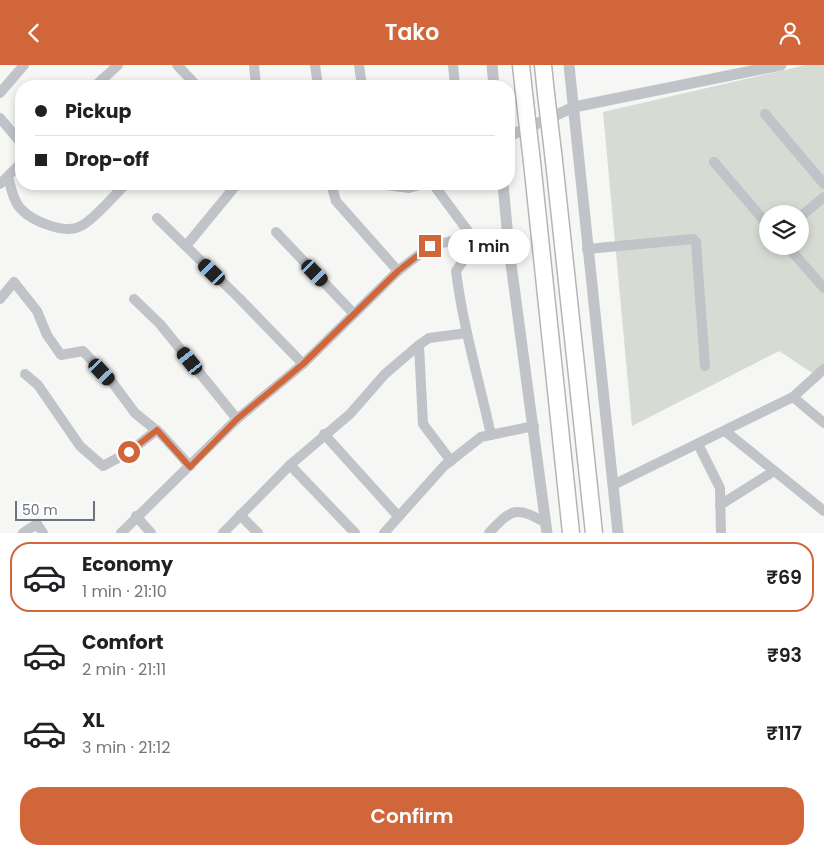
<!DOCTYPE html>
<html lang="en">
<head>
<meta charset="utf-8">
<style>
	:root { --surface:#fff; --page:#f2f2f2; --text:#202124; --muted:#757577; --line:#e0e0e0; --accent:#d0663a }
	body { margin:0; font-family:Poppins,sans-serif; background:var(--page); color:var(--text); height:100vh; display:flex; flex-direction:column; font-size:19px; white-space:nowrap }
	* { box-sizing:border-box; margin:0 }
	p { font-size:16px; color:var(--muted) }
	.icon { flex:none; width:28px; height:28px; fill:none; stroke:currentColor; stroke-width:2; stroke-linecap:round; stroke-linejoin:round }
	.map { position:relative; height:468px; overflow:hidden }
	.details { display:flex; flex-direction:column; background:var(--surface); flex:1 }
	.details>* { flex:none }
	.hud { position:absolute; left:15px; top:15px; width:500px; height:110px; border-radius:20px; box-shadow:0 2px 8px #0003; display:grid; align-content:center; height:110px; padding:0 20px; background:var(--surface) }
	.tools { position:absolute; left:759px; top:140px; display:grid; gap:10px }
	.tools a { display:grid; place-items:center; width:50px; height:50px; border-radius:50%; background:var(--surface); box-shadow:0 2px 8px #0003; font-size:25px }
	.scale { position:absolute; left:15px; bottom:12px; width:80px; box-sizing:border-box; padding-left:5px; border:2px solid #697581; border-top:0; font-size:14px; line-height:18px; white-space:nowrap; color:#697581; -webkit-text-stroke:4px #fff; paint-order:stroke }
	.end { position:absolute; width:22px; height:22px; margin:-11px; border:6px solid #d0663a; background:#fff; box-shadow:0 0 0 2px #fff }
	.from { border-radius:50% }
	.bubble { position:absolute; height:35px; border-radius:18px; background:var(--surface); box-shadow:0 2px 8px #0003; font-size:16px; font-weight:600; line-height:35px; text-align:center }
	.car { position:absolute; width:15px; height:30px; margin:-15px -8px; border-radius:6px; box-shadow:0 0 4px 1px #0007; background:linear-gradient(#222 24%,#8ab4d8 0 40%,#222 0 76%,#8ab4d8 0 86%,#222 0) }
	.hud b { display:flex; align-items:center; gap:18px; height:48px; font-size:19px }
	.hud b+b { border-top:1px solid var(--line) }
	.hud i { width:12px; height:12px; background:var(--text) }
	ul { padding:9px 0 0; list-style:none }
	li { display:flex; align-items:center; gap:15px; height:70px; margin:0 10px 8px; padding:0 10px; border:2px solid transparent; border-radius:20px }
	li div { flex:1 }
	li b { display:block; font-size:19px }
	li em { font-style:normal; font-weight:600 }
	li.selected { border-color:var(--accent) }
	li>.icon { width:45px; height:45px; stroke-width:1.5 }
	.cta { display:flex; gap:10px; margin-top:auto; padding:10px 20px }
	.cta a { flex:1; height:58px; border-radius:20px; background:var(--accent); color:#fff; font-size:20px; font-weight:600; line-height:58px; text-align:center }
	header { display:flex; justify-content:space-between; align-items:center; height:65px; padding:0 20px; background:var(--accent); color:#fff; font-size:22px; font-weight:600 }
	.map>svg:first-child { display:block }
	.green { fill:#d6dbd3; fill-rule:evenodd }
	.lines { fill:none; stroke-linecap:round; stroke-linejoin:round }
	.trunk-casing { stroke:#b3b6b9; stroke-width:19 }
	.minor { stroke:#c0c3c7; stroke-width:10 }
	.tertiary { stroke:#c0c3c7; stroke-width:11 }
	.trunk { stroke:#fff; stroke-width:16 }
	.trunk-bridge-casing { stroke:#b3b6b9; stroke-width:19; stroke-linecap:butt }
	.trunk-bridge { stroke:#fff; stroke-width:16 }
	.route { stroke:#d0663a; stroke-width:6 }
</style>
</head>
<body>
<header><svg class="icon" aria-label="back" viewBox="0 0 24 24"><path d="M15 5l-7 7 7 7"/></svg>Tako<svg class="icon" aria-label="person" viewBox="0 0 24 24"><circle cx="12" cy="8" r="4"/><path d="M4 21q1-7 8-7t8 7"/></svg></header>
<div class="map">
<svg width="824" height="468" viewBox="0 0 824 468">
	<rect width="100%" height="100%" fill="#f6f6f4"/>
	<path class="green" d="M806,0H824V305L817,311L779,286L632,361L603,47ZM768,149H800V181H768Z"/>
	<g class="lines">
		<defs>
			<g id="trunk">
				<polyline points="521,0 525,37"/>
				<polyline points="543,0 546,29"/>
				<polyline points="554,96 594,468"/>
				<polyline points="532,97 571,468"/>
			</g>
		</defs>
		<use href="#trunk" class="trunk-casing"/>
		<g class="minor">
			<polyline points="177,0 197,21"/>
			<polyline points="254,0 256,21"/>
			<polyline points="315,0 318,21"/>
			<polyline points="359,0 362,21"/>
			<polyline points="453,0 455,21"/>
			<polyline points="95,21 118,0"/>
			<polyline points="0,28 24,0"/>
			<polyline points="765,49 824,119"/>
			<polyline points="0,53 21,78"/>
			<polyline points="714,97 768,160"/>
			<path d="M8,112C11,122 13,136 21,144C32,156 65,170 81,161C96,153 113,131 126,119"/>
			<polyline points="0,119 21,98"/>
			<polyline points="331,119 336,136 398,206"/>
			<polyline points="378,119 409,123 423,119"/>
			<path d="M433,119L476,177L456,206C463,262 479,315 491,370"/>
			<polyline points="800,152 824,132"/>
			<polyline points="157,153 239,233 303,299"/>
			<polyline points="276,167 354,249"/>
			<polyline points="186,181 237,119"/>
			<polyline points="787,181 824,223"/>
			<polyline points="587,184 693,174 696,177 705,301"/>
			<polyline points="0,234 14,217 37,246 47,270 61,290 83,286 112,317 135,348 161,369 190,401"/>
			<polyline points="134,234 160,259 237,354"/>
			<polyline points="25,309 38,320 80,381 103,401 129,387 157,365"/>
			<polyline points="793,332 824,358"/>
			<polyline points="725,366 824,446"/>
			<polyline points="324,369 398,451"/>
			<polyline points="698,379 720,423 721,468"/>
			<polyline points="451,396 423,359 419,280 429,273 467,268"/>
			<polyline points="290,400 355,468"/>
			<polyline points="613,420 793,332 824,304"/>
			<polyline points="720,440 774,406"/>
			<polyline points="240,450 258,468"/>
			<polyline points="136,451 151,468"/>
			<polyline points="23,468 37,459 43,468"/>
			<polyline points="121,468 237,354 303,299 398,206 430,181 460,174 509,184"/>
			<polyline points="223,468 290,400 350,349 385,309 419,280"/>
			<polyline points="384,468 444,401 481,372 534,361"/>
			<path d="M489,468C512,443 516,441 546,458"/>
		</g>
		<g class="tertiary">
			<polyline points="492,0 494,21"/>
			<polyline points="569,0 618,468"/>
			<polyline points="509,71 574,42 781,0"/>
			<polyline points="503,119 509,184 547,468"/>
		</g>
		<use href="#trunk" class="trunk"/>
		<defs>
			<g id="trunk-bridge">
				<polyline points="546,29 554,96"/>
				<polyline points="525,37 532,97"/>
			</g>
		</defs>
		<use href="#trunk-bridge" class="trunk-bridge-casing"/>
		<use href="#trunk-bridge" class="trunk-bridge"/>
	</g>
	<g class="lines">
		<polyline class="route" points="129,387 157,365 190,402 237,354 303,299 398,206 430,181"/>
	</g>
</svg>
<div class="tools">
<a><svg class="icon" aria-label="layers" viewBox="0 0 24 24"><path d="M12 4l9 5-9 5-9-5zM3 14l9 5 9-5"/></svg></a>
</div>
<div class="scale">50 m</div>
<i class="end from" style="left:129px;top:387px"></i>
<i class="end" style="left:430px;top:181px"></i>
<div class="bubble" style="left:448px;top:164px;width:82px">1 min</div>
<i class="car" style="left:212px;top:207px;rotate:314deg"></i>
<i class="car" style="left:315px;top:208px;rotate:136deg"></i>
<i class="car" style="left:190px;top:296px;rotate:321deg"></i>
<i class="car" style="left:102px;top:307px;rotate:137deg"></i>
<div class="hud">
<b><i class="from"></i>Pickup</b>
<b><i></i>Drop-off</b>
</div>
</div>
<section class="details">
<ul>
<li class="selected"><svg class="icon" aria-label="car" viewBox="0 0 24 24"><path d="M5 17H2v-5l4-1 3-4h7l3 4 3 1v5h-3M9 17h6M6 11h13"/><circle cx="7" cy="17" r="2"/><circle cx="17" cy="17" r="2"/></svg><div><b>Economy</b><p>1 min · 21:10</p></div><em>₹69</em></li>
<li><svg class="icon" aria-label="car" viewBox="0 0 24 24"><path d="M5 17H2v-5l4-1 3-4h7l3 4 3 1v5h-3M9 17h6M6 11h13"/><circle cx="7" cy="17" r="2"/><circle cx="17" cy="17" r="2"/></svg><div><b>Comfort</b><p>2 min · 21:11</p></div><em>₹93</em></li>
<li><svg class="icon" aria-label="car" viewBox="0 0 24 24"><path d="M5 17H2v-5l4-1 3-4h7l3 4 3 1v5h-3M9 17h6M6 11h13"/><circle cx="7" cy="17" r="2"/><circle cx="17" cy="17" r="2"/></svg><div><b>XL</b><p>3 min · 21:12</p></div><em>₹117</em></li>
</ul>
<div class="cta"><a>Confirm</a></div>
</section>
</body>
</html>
